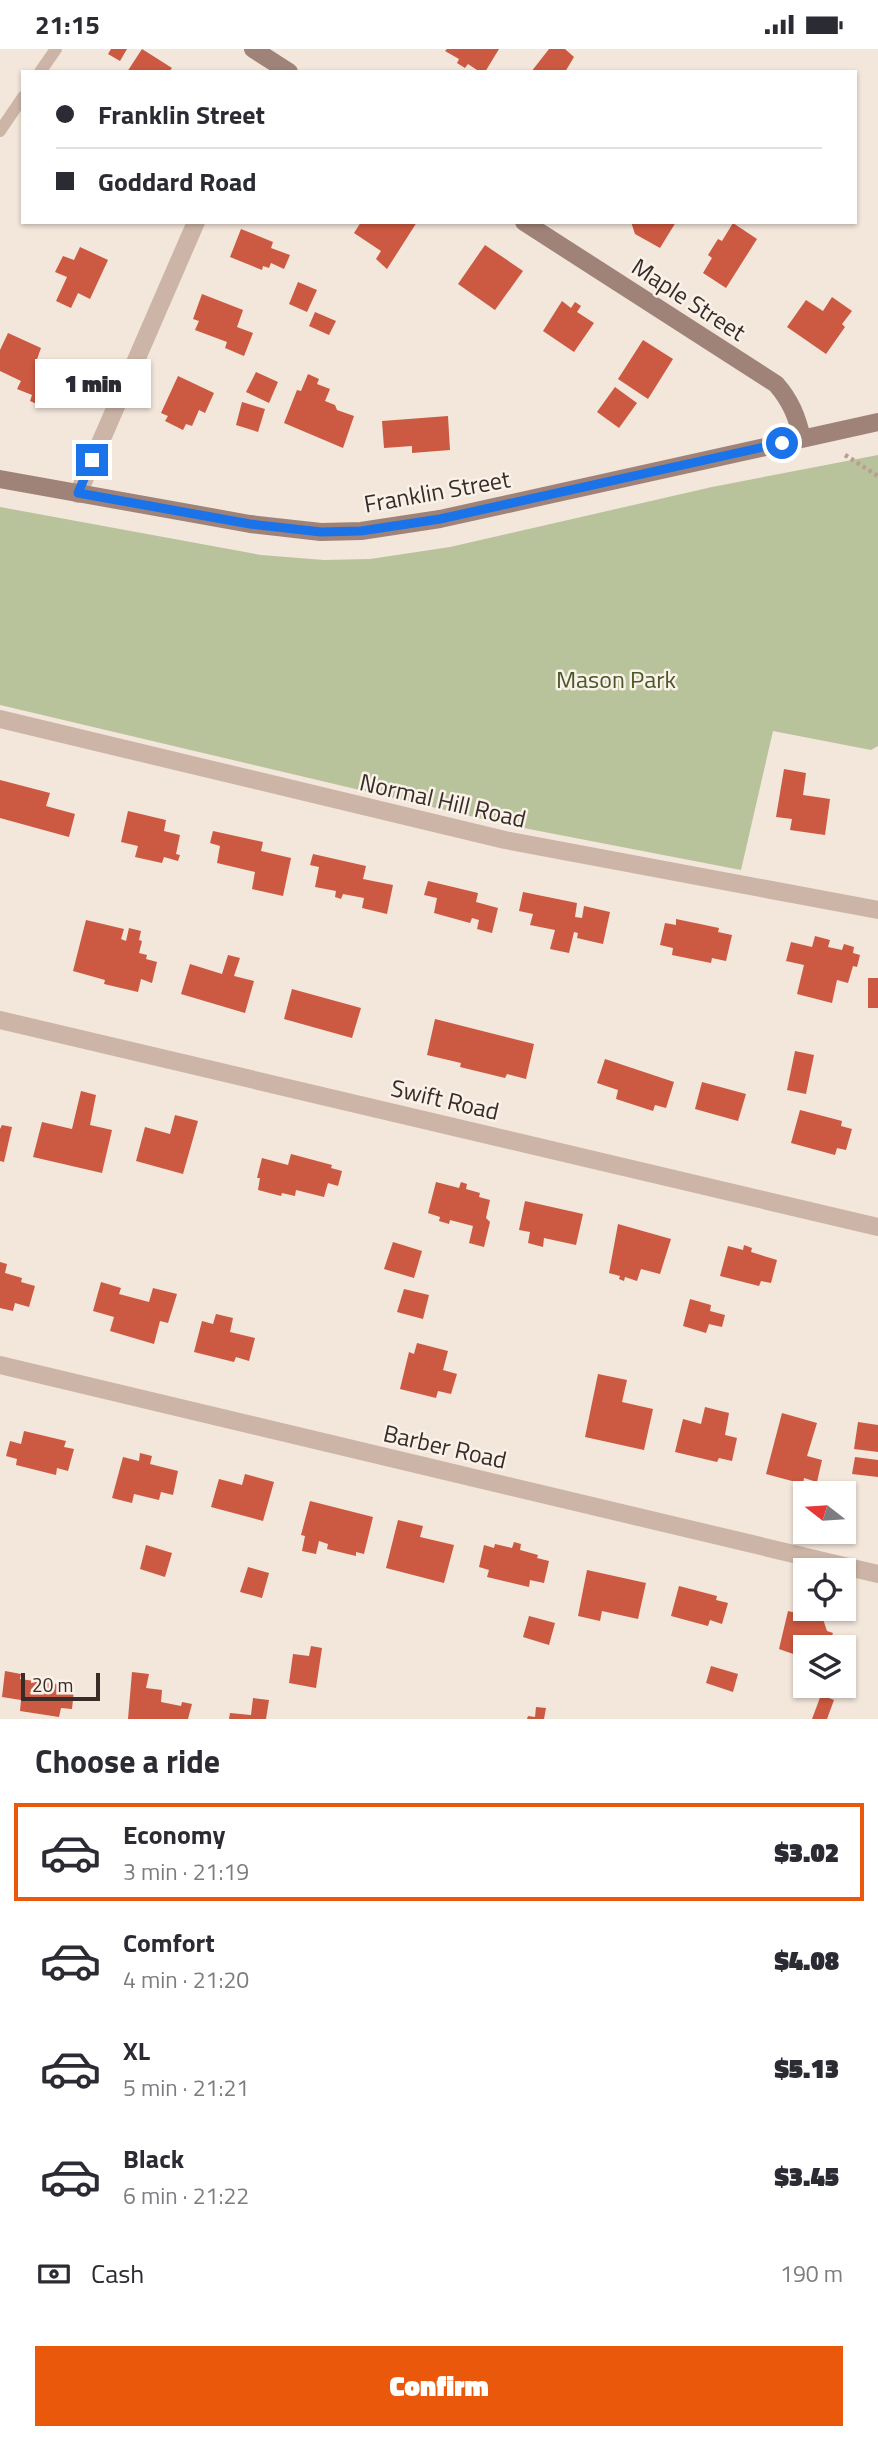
<!DOCTYPE html>
<html lang="en">
<head>
<meta charset="utf-8">
<style>
	:root { --surface:#fff; --page:#f7f7f7; --text:#2b2b33; --muted:#7c7c81; --line:#e1e1e2; --accent:#ea580c }
	body { margin:0; font-family:"Titillium Web",sans-serif; background:var(--page); color:var(--text); height:100vh; display:flex; flex-direction:column; font-size:26px; white-space:nowrap }
	* { box-sizing:border-box; margin:0 }
	p { font-size:23px; color:var(--muted) }
	.icon { flex:none; width:38px; height:38px; fill:none; stroke:currentColor; stroke-width:2; stroke-linecap:round; stroke-linejoin:round }
	.map { position:relative; height:1670px; overflow:hidden }
	.sheet { display:flex; flex-direction:column; background:var(--surface); flex:1 }
	.sheet>* { flex:none }
	.hud { position:absolute; left:21px; top:21px; width:836px; height:154px; border-radius:0px; box-shadow:0 2px 5px #0004; display:grid; align-content:center; height:154px; padding:0 35px; background:var(--surface) }
	.needle { width:46px; rotate:287deg }
	.buttons { position:absolute; left:793px; top:1432px; display:grid; gap:14px }
	.buttons a { display:grid; place-items:center; width:63px; height:63px; border-radius:0px; background:var(--surface); box-shadow:0 2px 5px #0004; font-size:35px }
	.scale { position:absolute; left:21px; bottom:18px; width:79px; box-sizing:border-box; padding-left:7px; border:4px solid #382c28; border-top:0; font-size:19px; line-height:24px; white-space:nowrap; color:#382c28; -webkit-text-stroke:5px #faf1e8; paint-order:stroke }
	.end { position:absolute; width:32px; height:32px; margin:-16px; border:9px solid #1a73e8; background:#fff; box-shadow:0 0 0 4px #fff }
	.from { border-radius:50% }
	.bubble { position:absolute; height:49px; border-radius:0px; background:var(--surface); box-shadow:0 2px 5px #0004; font-size:23px; font-weight:800; line-height:49px; text-align:center }
	.hud b { display:flex; align-items:center; gap:24px; height:66px; font-size:26px }
	.hud b+b { border-top:2px solid var(--line) }
	.hud i { width:18px; height:18px; background:var(--text) }
	ul { padding:0; list-style:none }
	li { display:flex; align-items:center; gap:21px; height:98px; margin:0 14px 10px; padding:0 21px; border:4px solid transparent; border-radius:0px }
	li div { flex:1 }
	li b { display:block; font-size:26px }
	li em { font-style:normal; font-weight:800 }
	li.active { border-color:var(--accent) }
	li>.icon { width:63px; height:63px; stroke-width:1.5 }
	h2 { padding:0 35px; font-size:32px; line-height:84px }
	.pay { display:flex; align-items:center; gap:18px; height:77px; padding:0 35px; font-size:26px }
	.pay p { margin-inline-start:auto }
	.cta { display:flex; gap:14px; margin-top:auto; padding:14px 35px }
	.cta a { flex:1; height:80px; border-radius:0px; background:var(--accent); color:#fff; font-size:28px; font-weight:800; line-height:80px; text-align:center }
	.status { display:flex; justify-content:space-between; align-items:center; height:49px; padding:0 35px; background:var(--surface); direction:ltr }
	.status svg { height:19px; fill:currentColor }
	.map>svg:first-child { display:block }
	.green { fill:#b8c39b }
	.building { fill:#cc5941 }
	.lines { fill:none; stroke-linecap:round; stroke-linejoin:round }
	.path { stroke:#b89f91; stroke-width:4.5; stroke-dasharray:3.5 3.5; stroke-linecap:butt }
	.lane { stroke:#ccb5a7; stroke-width:12 }
	.street { stroke:#ccb5a7; stroke-width:18 }
	.secondary { stroke:#a08378; stroke-width:18 }
	.route { stroke:#1a73e8; stroke-width:9 }
	.labels { text-anchor:middle; dominant-baseline:central; stroke-width:5; stroke-linejoin:round; paint-order:stroke }
	.street-label { font-size:24px; fill:#382c28; stroke:#faf1e8 }
	.park-label { font-size:24px; fill:#4a572a; stroke:#faf1e8 }
</style>
</head>
<body>
<div class="status"><b>21:15</b><svg viewBox="0 0 49 12"><path d="M0 12V9h3v3zM5 12V6h3v6zM10 12V3h3v9zM15 12V0h3v12zM26 1h20v11H26zM47 4h2v5h-2z"/></svg></div>
<div class="map">
<svg width="878" height="1670" viewBox="0 0 878 1670">
	<rect width="100%" height="100%" fill="#f3e6db"/>
	<polygon class="green" points="878,406 878,697 871,701 773,682 741,821 508,776 0,656 0,458 261,506 324,511 370,510 450,498 712,438"/>
	<g class="building">
		<polygon points="111,0 127,0 120,12 108,5"/>
		<polygon points="142,0 172,19 169,23 127,23"/>
		<polygon points="447,0 499,0 485,23 480,23 468,15 465,19 457,14 459,10 445,2"/>
		<polygon points="549,0 565,0 574,8 565,23 531,23"/>
		<polygon points="361,173 417,173 387,220 376,210 381,202 354,184"/>
		<polygon points="631,173 676,173 660,199 635,185"/>
		<polygon points="733,174 757,190 726,239 703,224 712,209 708,206 718,190 722,192"/>
		<polygon points="241,180 273,193 271,199 290,206 284,220 271,214 269,219 263,217 262,221 230,208"/>
		<polygon points="485,196 523,222 495,261 458,235"/>
		<polygon points="80,198 108,211 90,250 78,244 71,259 56,252 67,228 55,223 63,207 74,211"/>
		<polygon points="298,233 317,241 307,263 289,255"/>
		<polygon points="202,245 243,261 237,278 253,284 244,307 225,299 227,293 195,281 199,272 193,270"/>
		<polygon points="832,248 852,262 842,275 845,278 826,305 787,278 806,251 823,262"/>
		<polygon points="562,252 571,259 575,253 581,257 577,263 594,274 574,303 543,282"/>
		<polygon points="315,263 336,272 329,286 309,277"/>
		<polygon points="8,284 41,299 36,313 68,327 55,356 42,350 39,356 30,352 32,346 17,340 21,332 0,322 0,301"/>
		<polygon points="643,291 673,310 648,350 618,330"/>
		<polygon points="256,323 278,333 269,354 246,343"/>
		<polygon points="308,325 319,330 317,335 330,340 325,352 335,356 337,361 354,367 343,399 284,374 297,341 301,342"/>
		<polygon points="178,327 214,344 205,364 199,361 192,377 186,375 183,381 165,372 168,367 161,364"/>
		<polygon points="615,338 637,354 619,379 597,363"/>
		<polygon points="242,353 265,360 258,383 236,376"/>
		<polygon points="448,367 450,401 412,404 412,397 384,399 382,372"/>
		<polygon points="784,720 806,724 803,746 830,750 825,786 790,781 792,770 776,768"/>
		<polygon points="0,731 50,744 46,757 75,765 69,788 0,769"/>
		<polygon points="128,762 166,771 164,782 180,786 176,805 180,806 178,812 164,808 162,814 135,808 138,797 121,793"/>
		<polygon points="213,782 263,793 261,802 291,809 283,847 252,840 255,823 217,814 220,797 210,794"/>
		<polygon points="313,805 366,817 363,830 393,836 387,865 362,859 364,849 343,845 341,850 335,848 336,842 315,838 319,818 310,816"/>
		<polygon points="428,832 478,844 476,853 498,859 492,884 477,880 479,871 472,869 470,874 434,864 437,849 424,846"/>
		<polygon points="523,843 577,854 575,868 582,869 584,857 610,863 603,895 577,889 578,884 574,883 569,904 550,900 555,881 530,876 533,865 519,862"/>
		<polygon points="676,870 719,879 718,883 732,886 726,912 712,909 711,914 672,906 673,899 660,896 665,874 676,876"/>
		<polygon points="86,871 124,880 121,890 126,892 129,879 141,882 139,891 142,892 139,904 147,906 146,910 157,913 152,934 141,930 138,943 104,935 105,931 73,922"/>
		<polygon points="815,887 830,891 828,898 842,901 844,895 854,898 853,904 860,906 857,918 853,917 848,934 837,931 832,954 797,945 804,916 786,912 791,893 812,898"/>
		<polygon points="228,906 240,909 234,927 254,932 245,964 181,945 190,915 222,925"/>
		<rect x="868" y="929" width="10" height="30"/>
		<polygon points="292,940 361,959 352,989 284,970"/>
		<polygon points="435,970 534,995 526,1030 507,1025 505,1029 460,1018 461,1014 427,1006"/>
		<polygon points="795,1002 814,1006 806,1045 787,1041"/>
		<polygon points="605,1010 674,1033 666,1059 655,1056 653,1062 616,1050 618,1041 597,1034"/>
		<polygon points="702,1033 746,1045 738,1072 695,1060"/>
		<polygon points="81,1042 96,1046 90,1076 112,1081 102,1124 33,1108 42,1073 72,1080"/>
		<polygon points="800,1061 842,1072 841,1077 852,1080 846,1101 837,1099 835,1106 791,1094"/>
		<polygon points="175,1066 198,1072 183,1125 136,1112 145,1078 170,1085"/>
		<polygon points="2,1076 12,1078 4,1113 0,1112 0,1080"/>
		<polygon points="291,1105 332,1116 331,1119 342,1122 338,1137 328,1134 324,1148 296,1141 295,1147 282,1144 281,1147 258,1141 260,1129 257,1129 262,1109 288,1116"/>
		<polygon points="436,1133 459,1139 461,1133 467,1135 466,1140 480,1144 479,1148 490,1151 486,1169 490,1173 484,1198 469,1194 473,1177 450,1171 449,1175 439,1172 440,1168 428,1164"/>
		<polygon points="525,1152 583,1165 576,1196 544,1189 543,1198 528,1194 530,1183 519,1181"/>
		<polygon points="618,1175 671,1190 660,1225 641,1220 637,1232 625,1228 624,1232 619,1230 620,1227 609,1224"/>
		<polygon points="393,1193 422,1202 414,1229 384,1220"/>
		<polygon points="744,1196 752,1199 751,1203 777,1211 771,1234 761,1232 759,1237 720,1227 728,1197 743,1201"/>
		<polygon points="0,1213 7,1215 5,1224 22,1229 21,1233 35,1237 29,1258 15,1254 13,1262 0,1259"/>
		<polygon points="101,1233 121,1239 119,1245 149,1253 153,1239 177,1245 168,1274 160,1272 154,1295 110,1282 114,1268 93,1262"/>
		<polygon points="404,1240 429,1246 423,1270 397,1263"/>
		<polygon points="690,1250 711,1256 710,1262 725,1266 722,1278 709,1275 706,1284 683,1277"/>
		<polygon points="216,1265 233,1269 230,1283 255,1289 249,1312 236,1308 234,1313 194,1303 202,1272 213,1275"/>
		<polygon points="417,1294 448,1302 443,1321 457,1325 451,1345 438,1342 436,1349 400,1340 409,1303 414,1305"/>
		<polygon points="598,1325 627,1331 622,1353 653,1360 644,1401 585,1388"/>
		<polygon points="705,1358 729,1364 725,1386 737,1389 732,1412 719,1409 717,1413 675,1403 683,1370 701,1375"/>
		<polygon points="782,1364 817,1374 807,1407 822,1411 817,1433 804,1429 803,1435 766,1425"/>
		<polygon points="858,1373 878,1376 878,1403 854,1400"/>
		<polygon points="24,1382 66,1392 64,1398 74,1400 68,1422 57,1419 56,1426 16,1416 17,1410 6,1407 10,1392 21,1395"/>
		<polygon points="140,1404 152,1407 150,1415 178,1422 173,1446 161,1443 159,1451 134,1445 132,1454 112,1449 123,1408 139,1412"/>
		<polygon points="855,1408 878,1411 878,1428 852,1425"/>
		<polygon points="245,1425 274,1433 263,1472 211,1458 219,1430 242,1436"/>
		<polygon points="310,1452 373,1468 364,1505 356,1503 356,1507 327,1500 328,1495 319,1492 316,1505 302,1502 305,1487 301,1486"/>
		<polygon points="398,1471 423,1477 420,1488 454,1496 444,1534 386,1519"/>
		<polygon points="514,1493 521,1495 520,1501 538,1506 537,1509 549,1512 544,1534 530,1531 529,1538 487,1528 489,1521 479,1518 484,1496 494,1499 495,1495 512,1499"/>
		<polygon points="146,1496 172,1504 165,1528 140,1520"/>
		<polygon points="248,1518 269,1524 262,1549 240,1543"/>
		<polygon points="587,1521 646,1534 638,1570 602,1562 600,1572 578,1567"/>
		<polygon points="679,1537 717,1547 716,1551 728,1554 722,1575 710,1571 708,1577 671,1567"/>
		<polygon points="788,1562 823,1570 827,1582 833,1584 828,1598 805,1598 805,1619 797,1616 799,1607 779,1600"/>
		<polygon points="529,1567 555,1574 549,1596 523,1588"/>
		<polygon points="311,1597 322,1599 316,1639 289,1634 293,1605 309,1607"/>
		<polygon points="711,1617 738,1625 733,1643 706,1634"/>
		<polygon points="5,1622 21,1625 20,1630 64,1636 63,1640 74,1641 72,1660 61,1659 59,1668 20,1662 21,1651 2,1648"/>
		<polygon points="132,1623 149,1625 146,1639 162,1641 161,1653 181,1657 182,1653 192,1655 188,1670 128,1670"/>
		<polygon points="821,1646 834,1651 827,1670 812,1670"/>
		<polygon points="253,1649 269,1651 266,1670 229,1670 230,1664 251,1666"/>
		<polygon points="536,1658 546,1659 544,1670 527,1670 528,1667 535,1668"/>
	</g>
	<g class="lines">
		<polyline class="path" points="845,406 878,427"/>
		<g class="lane">
			<polyline points="40,23 56,0"/>
			<polyline points="0,82 23,48"/>
		</g>
		<g class="street">
			<polyline points="78,445 196,173"/>
			<polyline points="0,670 505,791 878,861"/>
			<polyline points="0,971 878,1178"/>
			<polyline points="0,1316 878,1525"/>
		</g>
		<g class="secondary">
			<polyline points="253,0 289,23"/>
			<path d="M524,173L776,335C791,352 797,368 802,389"/>
			<polyline points="0,430 250,475 321,483 361,482 440,470 878,373"/>
		</g>
	</g>
	<g class="lines">
		<polyline class="route" points="92,411 78,444 250,475 321,483 361,482 440,470 782,394"/>
	</g>
	<g class="labels">
		<g class="street-label">
			<text transform="translate(689 250) rotate(33)">Maple Street</text>
			<text transform="translate(437 442) rotate(-10)">Franklin Street</text>
			<text transform="translate(443 751) rotate(13)">Normal Hill Road</text>
			<text transform="translate(445 1050) rotate(13)">Swift Road</text>
			<text transform="translate(445 1397) rotate(13)">Barber Road</text>
		</g>
		<g class="park-label">
			<text x="616" y="630">Mason Park</text>
		</g>
	</g>
</svg>
<div class="buttons">
<a><svg class="needle" viewBox="-14 -14 28 28"><path d="M0-13l5 13h-10z" fill="#e53935"/><path d="M0 13l5-13h-10z" fill="#7c7c81"/></svg></a>
<a><svg class="icon" aria-label="locate" viewBox="0 0 24 24"><circle cx="12" cy="12" r="6"/><path d="M12 2v4M12 18v4M2 12h4M18 12h4"/></svg></a>
<a><svg class="icon" aria-label="layers" viewBox="0 0 24 24"><path d="M12 4l9 5-9 5-9-5zM3 14l9 5 9-5"/></svg></a>
</div>
<div class="scale">20 m</div>
<i class="end from" style="left:782px;top:394px"></i>
<i class="end" style="left:92px;top:411px"></i>
<div class="bubble" style="left:35px;top:310px;width:116px">1 min</div>
<div class="hud">
<b><i class="from"></i>Franklin Street</b>
<b><i></i>Goddard Road</b>
</div>
</div>
<section class="sheet">
<h2>Choose a ride</h2>
<ul>
<li class="active"><svg class="icon" aria-label="car" viewBox="0 0 24 24"><path d="M5 17H2v-5l4-1 3-4h7l3 4 3 1v5h-3M9 17h6M6 11h13"/><circle cx="7" cy="17" r="2"/><circle cx="17" cy="17" r="2"/></svg><div><b>Economy</b><p>3 min · 21:19</p></div><em>$3.02</em></li>
<li><svg class="icon" aria-label="car" viewBox="0 0 24 24"><path d="M5 17H2v-5l4-1 3-4h7l3 4 3 1v5h-3M9 17h6M6 11h13"/><circle cx="7" cy="17" r="2"/><circle cx="17" cy="17" r="2"/></svg><div><b>Comfort</b><p>4 min · 21:20</p></div><em>$4.08</em></li>
<li><svg class="icon" aria-label="car" viewBox="0 0 24 24"><path d="M5 17H2v-5l4-1 3-4h7l3 4 3 1v5h-3M9 17h6M6 11h13"/><circle cx="7" cy="17" r="2"/><circle cx="17" cy="17" r="2"/></svg><div><b>XL</b><p>5 min · 21:21</p></div><em>$5.13</em></li>
<li><svg class="icon" aria-label="car" viewBox="0 0 24 24"><path d="M5 17H2v-5l4-1 3-4h7l3 4 3 1v5h-3M9 17h6M6 11h13"/><circle cx="7" cy="17" r="2"/><circle cx="17" cy="17" r="2"/></svg><div><b>Black</b><p>6 min · 21:22</p></div><em>$3.45</em></li>
</ul>
<div class="pay"><svg class="icon" aria-label="cash" viewBox="0 0 24 24"><path d="M3 7h18v10H3z"/><circle cx="12" cy="12" r="2"/></svg>Cash<p>190 m</p></div>
<div class="cta"><a>Confirm</a></div>
</section>
</body>
</html>
